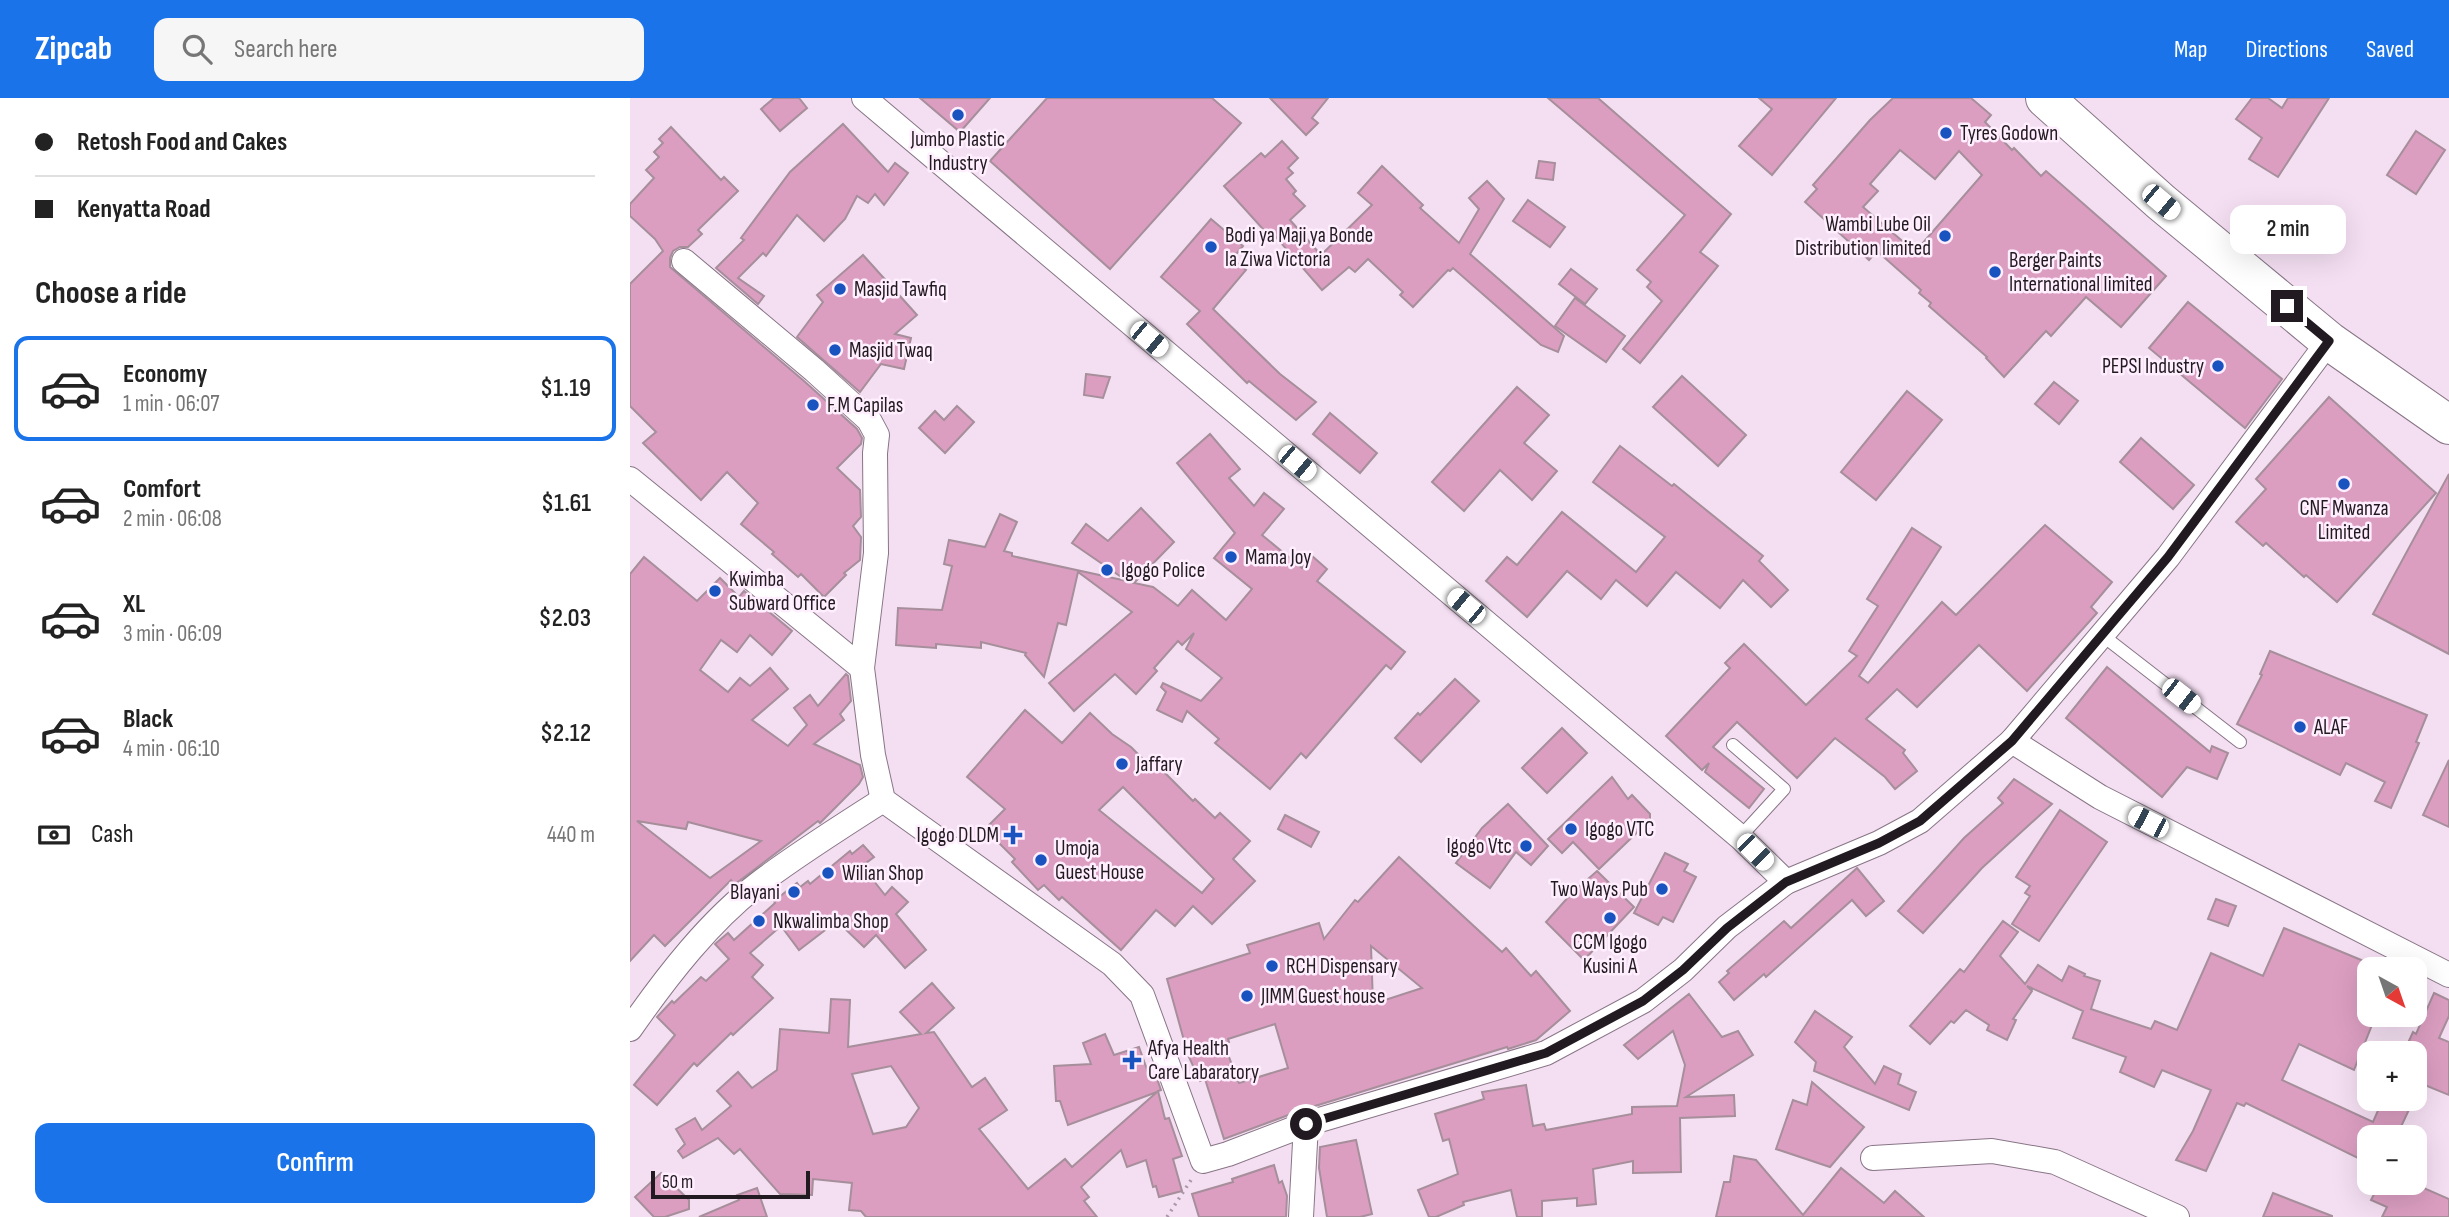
<!DOCTYPE html>
<html lang="en">
<head>
<meta charset="utf-8">
<style>
	:root { --surface:#fff; --page:#f6f6f6; --text:#222; --muted:#767676; --line:#e0e0e0; --accent:#1a73e8 }
	body { margin:0; font-family:"Sofia Sans Condensed",sans-serif; background:var(--page); color:var(--text); height:100vh; display:flex; flex-direction:column; font-size:26px; white-space:nowrap }
	* { box-sizing:border-box; margin:0 }
	p { font-size:23px; color:var(--muted) }
	.icon { flex:none; width:38px; height:38px; fill:none; stroke:currentColor; stroke-width:2; stroke-linecap:round; stroke-linejoin:round }
	.map { position:relative; flex:1; overflow:hidden }
	.side { display:flex; flex-direction:column; background:var(--surface); width:630px }
	.side>* { flex:none }
	.top-card { display:grid; align-content:center; height:154px; padding:0 35px; background:var(--surface) }
	.needle { width:46px; rotate:140deg }
	.fabs { position:absolute; left:1727px; top:859px; display:grid; gap:14px }
	.fabs a { display:grid; place-items:center; width:70px; height:70px; border-radius:14px; background:var(--surface); box-shadow:0 7px 28px #0002; font-size:35px }
	.scale { position:absolute; left:21px; bottom:18px; width:159px; box-sizing:border-box; padding-left:7px; border:4px solid #221a21; border-top:0; font-size:19px; line-height:24px; white-space:nowrap; color:#221a21; -webkit-text-stroke:5px #ffeefd; paint-order:stroke }
	.end { position:absolute; width:32px; height:32px; margin:-16px; border:9px solid #221a21; background:#fff; box-shadow:0 0 0 4px #fff }
	.from { border-radius:50% }
	.bubble { position:absolute; height:49px; border-radius:14px; background:var(--surface); box-shadow:0 7px 28px #0002; font-size:23px; font-weight:600; line-height:49px; text-align:center }
	.car { position:absolute; width:21px; height:42px; margin:-21px -10px; border-radius:9px; box-shadow:0 0 5px 2px #0007; background:linear-gradient(#fff 24%,#345 0 40%,#fff 0 76%,#345 0 86%,#fff 0) }
	.top-card b { display:flex; align-items:center; gap:24px; height:66px; font-size:26px }
	.top-card b+b { border-top:2px solid var(--line) }
	.top-card i { width:18px; height:18px; background:var(--text) }
	ul { padding:0; list-style:none }
	li { display:flex; align-items:center; gap:21px; height:105px; margin:0 14px 10px; padding:0 21px; border:4px solid transparent; border-radius:14px }
	li div { flex:1 }
	li b { display:block; font-size:26px }
	li em { font-style:normal; font-weight:600 }
	li.selected { border-color:var(--accent) }
	li>.icon { width:63px; height:63px; stroke-width:1.5 }
	h2 { padding:0 35px; font-size:32px; line-height:84px }
	.pay { display:flex; align-items:center; gap:18px; height:77px; padding:0 35px; font-size:26px }
	.pay p { margin-inline-start:auto }
	.cta { display:flex; gap:14px; margin-top:auto; padding:14px 35px }
	.cta a { flex:1; height:80px; border-radius:14px; background:var(--accent); color:#fff; font-size:28px; font-weight:600; line-height:80px; text-align:center }
	header { display:flex; align-items:center; gap:42px; box-sizing:border-box; height:98px; padding:0 35px; background:var(--accent); color:#fff }
	header strong { font-size:33px }
	nav { display:flex; gap:38px; margin-inline-start:auto; font-size:24px }
	.search { width:490px; height:63px; background:var(--page); display:flex; align-items:center; gap:18px; box-sizing:border-box; padding:0 24px; border-radius:14px; color:var(--muted); font-size:26px }
	main { display:flex; flex:1; min-height:0 }
	.map>svg:first-child { display:block }
	.building { fill:#db9ec1; stroke:#a68e9b; stroke-width:2; fill-rule:evenodd }
	.lines { fill:none; stroke-linecap:round; stroke-linejoin:round }
	.service-casing { stroke:#887586; stroke-width:14 }
	.minor-casing { stroke:#887586; stroke-width:26 }
	.trunk-casing { stroke:#887586; stroke-width:40 }
	.path { stroke:#a998a7; stroke-width:3.5; stroke-dasharray:2 5; stroke-linecap:butt }
	.service { stroke:#fff; stroke-width:12 }
	.minor { stroke:#fff; stroke-width:24 }
	.trunk { stroke:#fff; stroke-width:38 }
	.route { stroke:#221a21; stroke-width:9 }
	.poi-dot { fill:#1853bf; stroke:#ffeefd; stroke-width:2.5 }
	.labels { text-anchor:middle; dominant-baseline:central; stroke-width:5; stroke-linejoin:round; paint-order:stroke }
	.poi-label { font-size:21px; fill:#221a21; stroke:#ffeefd; text-anchor:start }
</style>
</head>
<body>
<header>
<strong>Zipcab</strong>
<div class="search"><svg class="icon" aria-label="search" viewBox="0 0 24 24"><circle cx="10" cy="10" r="6"/><path d="M15 15l6 6"/></svg>Search here</div>
<nav><a>Map</a><a>Directions</a><a>Saved</a></nav>
</header>
<main>
<section class="side">
<div class="top-card">
<b><i class="from"></i>Retosh Food and Cakes</b>
<b><i></i>Kenyatta Road</b>
</div>
<h2>Choose a ride</h2>
<ul>
<li class="selected"><svg class="icon" aria-label="car" viewBox="0 0 24 24"><path d="M5 17H2v-5l4-1 3-4h7l3 4 3 1v5h-3M9 17h6M6 11h13"/><circle cx="7" cy="17" r="2"/><circle cx="17" cy="17" r="2"/></svg><div><b>Economy</b><p>1 min · 06:07</p></div><em>$1.19</em></li>
<li><svg class="icon" aria-label="car" viewBox="0 0 24 24"><path d="M5 17H2v-5l4-1 3-4h7l3 4 3 1v5h-3M9 17h6M6 11h13"/><circle cx="7" cy="17" r="2"/><circle cx="17" cy="17" r="2"/></svg><div><b>Comfort</b><p>2 min · 06:08</p></div><em>$1.61</em></li>
<li><svg class="icon" aria-label="car" viewBox="0 0 24 24"><path d="M5 17H2v-5l4-1 3-4h7l3 4 3 1v5h-3M9 17h6M6 11h13"/><circle cx="7" cy="17" r="2"/><circle cx="17" cy="17" r="2"/></svg><div><b>XL</b><p>3 min · 06:09</p></div><em>$2.03</em></li>
<li><svg class="icon" aria-label="car" viewBox="0 0 24 24"><path d="M5 17H2v-5l4-1 3-4h7l3 4 3 1v5h-3M9 17h6M6 11h13"/><circle cx="7" cy="17" r="2"/><circle cx="17" cy="17" r="2"/></svg><div><b>Black</b><p>4 min · 06:10</p></div><em>$2.12</em></li>
</ul>
<div class="pay"><svg class="icon" aria-label="cash" viewBox="0 0 24 24"><path d="M3 7h18v10H3z"/><circle cx="12" cy="12" r="2"/></svg>Cash<p>440 m</p></div>
<div class="cta"><a>Confirm</a></div>
</section>
<div class="map">
<svg width="1819" height="1119" viewBox="0 0 1819 1119">
	<rect width="100%" height="100%" fill="#f4dff2"/>
	<g class="building">
		<polygon points="144,0 169,0 177,10 150,33 131,11"/>
		<polygon points="290,0 360,0 330,34"/>
		<polygon points="417,0 582,0 611,25 480,171 360,63"/>
		<polygon points="640,0 698,0 682,20 688,25 676,37"/>
		<polygon points="918,0 968,0 1101,116 1070,154 1088,168 1010,265 993,251 1032,203 1017,189 1021,184 1007,172 1055,117"/>
		<polygon points="1129,0 1206,0 1142,77 1109,48 1142,11"/>
		<path d="M1263,0H1341L1361,17L1355,24L1382,52L1384,50L1411,78L1416,73L1536,178L1491,229L1456,199L1421,238L1416,233L1374,279L1356,260L1357,259L1299,208L1301,205L1289,195L1291,192L1247,153L1239,162L1175,104L1187,91L1183,87L1240,22ZM1270,52L1305,81L1329,53L1352,77L1285,154L1233,109L1248,93L1240,86Z"/>
		<polygon points="1622,0 1638,0 1652,10 1658,0 1699,0 1648,79 1619,61 1632,40 1606,21"/>
		<polygon points="213,26 258,74 265,65 278,75 254,107 245,96 238,105 227,98 215,121 194,143 167,117 136,158 133,155 108,180 134,198 128,206 86,170 114,142 111,140 160,74"/>
		<polygon points="41,29 91,82 94,79 108,93 68,132 72,136 58,149 50,149 43,153 40,160 40,169 174,283 227,331 232,340 231,346 207,370 230,392 231,419 223,428 231,439 230,462 214,475 216,477 194,499 171,476 168,479 142,456 144,454 111,426 128,405 97,374 71,402 13,345 26,334 0,308 0,186 33,153 25,141 0,118 0,106 24,80 16,72 29,59 24,54 33,45 29,41"/>
		<polygon points="1786,33 1815,52 1786,96 1757,77"/>
		<polygon points="652,43 668,60 658,70 663,75 656,81 666,93 663,96 675,108 660,122 691,157 742,107 728,95 752,68 793,107 790,110 829,145 849,111 839,100 857,83 874,101 840,156 934,238 928,254 911,247 823,170 820,173 818,172 783,209 770,197 773,194 738,161 725,174 719,169 692,192 645,138 642,141 594,88 631,55 635,59"/>
		<polygon points="909,63 925,65 923,82 906,80"/>
		<polygon points="898,102 935,129 920,149 883,123"/>
		<polygon points="581,121 613,148 602,161 616,172 583,211 650,276 686,304 666,322 619,283 617,285 557,226 570,213 531,179"/>
		<polygon points="233,157 287,217 265,236 281,240 274,271 251,266 230,294 167,239 193,204 187,197"/>
		<polygon points="941,171 967,191 955,206 929,186"/>
		<polygon points="945,200 995,238 976,264 925,228"/>
		<polygon points="1558,204 1652,281 1615,330 1519,250"/>
		<polygon points="456,276 480,279 473,300 454,297"/>
		<polygon points="1052,278 1116,337 1088,368 1023,309"/>
		<polygon points="1424,284 1448,303 1429,326 1405,306"/>
		<polygon points="887,289 919,317 894,345 927,373 902,402 870,372 834,413 802,384"/>
		<polygon points="1277,293 1312,322 1246,402 1211,374"/>
		<polygon points="1699,299 1806,395 1707,504 1676,477 1674,479 1636,445 1633,448 1606,424 1636,391 1626,381"/>
		<polygon points="327,308 344,324 315,355 289,330 305,313 314,322"/>
		<polygon points="700,315 747,355 730,375 683,336"/>
		<polygon points="580,336 610,371 599,380 624,408 634,395 654,411 632,437 672,470 682,458 697,471 687,483 775,554 761,571 756,567 676,660 671,655 640,691 585,645 589,641 557,613 552,624 527,612 536,594 531,589 533,585 571,603 592,580 556,551 564,535 552,547 548,543 524,570 527,573 506,596 485,576 444,613 419,585 502,514 448,474 436,527 428,525 414,579 395,557 396,555 351,544 351,550 306,546 306,550 266,547 268,510 312,512 322,468 314,466 319,442 355,449 370,416 387,424 374,453 382,455 382,458 497,483 442,445 456,426 478,443 511,410 544,444 504,485 523,489 548,508 562,492 596,522 622,491 584,460 605,435 547,365"/>
		<polygon points="1511,340 1564,387 1543,411 1490,364"/>
		<polygon points="990,348 1042,388 1044,386 1133,458 1129,463 1158,492 1141,509 1113,482 1090,510 1046,474 1017,508 986,482 971,501 937,473 897,519 856,483 877,459 887,467 932,414 1006,474 1035,439 963,384"/>
		<polygon points="1819,376 1819,556 1743,516"/>
		<polygon points="1415,427 1482,484 1461,509 1467,515 1397,593 1349,547 1287,609 1267,591 1236,621 1275,652 1273,655 1287,673 1265,691 1255,679 1205,640 1167,680 1107,624 1083,649 1134,691 1119,710 1075,674 1079,665 1072,672 1036,638 1100,570 1095,565 1114,546 1176,607 1227,558 1219,553 1248,508 1237,501 1282,430 1311,449 1229,578 1238,585 1312,504 1326,517"/>
		<path d="M14,459L67,503L90,480L109,499L114,493L162,533L142,557L120,537L107,554L91,542L70,572L98,594L110,580L120,588L140,570L158,591L122,622L158,648L177,627L164,610L180,597L188,608L216,576L218,578L221,603L210,616L214,622L184,646L230,667L233,679L229,686L190,725L188,723L104,787L101,782L35,848L24,837L0,863V476ZM7,723L56,731L58,724L131,743L80,780Z"/>
		<polygon points="1640,553 1797,617 1786,644 1789,645 1761,710 1745,703 1755,684 1716,665 1710,677 1607,626 1632,577 1630,576"/>
		<polygon points="1477,569 1580,654 1582,648 1598,655 1587,681 1557,669 1532,699 1436,620"/>
		<polygon points="825,581 849,603 791,664 765,640 788,615 790,617"/>
		<path d="M395,612L432,645L460,615L482,636L501,649L524,672L528,668L563,703L565,701L585,720L590,715L620,743L603,761L625,783L582,826L563,808L545,828L526,812L491,852L432,799L429,802L414,787L408,792L382,764L385,761L355,731L375,711L337,679ZM493,689L584,781L572,795L469,712Z"/>
		<polygon points="932,630 957,655 917,695 892,670"/>
		<polygon points="1819,662 1819,729 1793,717"/>
		<polygon points="982,679 998,701 1002,697 1020,716 1020,722 969,771 943,744 932,755 918,741"/>
		<polygon points="1384,681 1422,706 1352,770 1293,835 1268,813 1334,740 1373,705 1368,700"/>
		<polygon points="878,706 918,748 901,767 886,754 860,790 826,765 852,730"/>
		<polygon points="1430,712 1477,744 1409,843 1382,826 1400,798 1395,795 1400,788 1386,779"/>
		<polygon points="655,717 689,734 681,749 648,731"/>
		<polygon points="233,747 244,759 232,768 255,797 262,789 278,804 266,816 296,852 275,870 246,837 234,849 207,823 169,852 151,828 120,855 133,867 122,879 143,900 103,937 101,935 67,968 64,965 27,1007 4,987 45,937 27,919 42,903 44,905 71,879 76,883 99,861 85,846 98,835 104,842 145,805 144,803 167,785 170,789 178,783 180,786 220,753 222,756"/>
		<polygon points="1035,755 1058,766 1054,773 1066,779 1043,824 1033,819 1028,827 1004,815"/>
		<path d="M769,759L872,854L876,850L901,878L906,873L940,913L906,942L878,951L877,949L672,1012L594,1041L575,981L570,983L558,957L537,881L620,855L617,847L689,825L694,841L725,802L728,804ZM741,848L792,890L743,906ZM645,926L658,970L609,985L594,946L599,944L598,941Z"/>
		<polygon points="1227,770 1254,803 1236,818 1222,802 1136,879 1134,876 1104,902 1089,884 1099,875 1097,873 1154,823 1161,830"/>
		<polygon points="967,773 1004,809 954,862 916,824 941,796"/>
		<polygon points="1586,801 1606,808 1598,828 1578,821"/>
		<polygon points="1373,823 1388,834 1370,858 1395,886 1408,867 1432,883 1439,868 1455,876 1454,878 1470,883 1461,911 1521,931 1525,923 1547,932 1581,855 1633,878 1654,830 1753,871 1740,872 1740,917 1746,917 1724,972 1669,946 1652,982 1743,1024 1753,1001 1784,1001 1768,1035 1778,1040 1740,1040 1740,1066 1616,1005 1614,1008 1607,1005 1576,1073 1546,1062 1563,1033 1581,992 1532,972 1524,989 1490,974 1496,959 1443,940 1453,913 1397,888 1402,893 1383,921 1386,922 1377,942 1357,932 1359,927 1336,912 1324,925 1321,923 1300,946 1280,928 1330,871 1334,874"/>
		<path d="M302,885L324,910L296,935L304,934L342,989L355,980L377,1012L349,1031L398,1091L435,1061L442,1069L527,994L438,1027L430,1003H426L424,968L461,966L453,945L475,936L484,957L509,949L520,980L526,978L531,992L528,993L535,1021L539,1020L552,1058L543,1061L552,1093L529,1099L526,1088L523,1089L516,1062L497,1069L491,1052L451,1089L459,1099L454,1103L467,1119H236L231,1113L219,1112L222,1085L183,1081L182,1097L150,1096L110,1051L104,1056L88,1040L53,1060L48,1053L55,1046L46,1031L65,1020L72,1032L101,1008L87,993L108,974L122,990L147,972L150,931L199,935L201,901L220,902L218,949L291,936L270,914ZM261,968L289,1010L276,1029L243,1036L222,976Z"/>
		<polygon points="1804,895 1819,902 1819,918 1809,940 1819,944 1819,997 1785,983 1785,956 1773,956 1783,934 1786,936"/>
		<polygon points="1059,896 1092,939 1108,933 1123,957 1056,999 1104,997 1105,1018 1050,1020 1051,1074 1003,1075 1003,1063 963,1071 966,1106 947,1108 947,1100 912,1103 912,1119 887,1119 881,1092 833,1104 834,1107 806,1119 799,1119 788,1092 828,1076 819,1041 813,1043 805,1016 854,1001 852,994 896,987 903,1028 914,1026 916,1032 1002,1016 1002,1009 1047,1008 1055,967 1043,933 1008,961 994,947"/>
		<polygon points="1185,913 1222,939 1214,949 1245,986 1254,968 1271,976 1268,986 1286,994 1279,1012 1184,973 1186,964 1165,944"/>
		<polygon points="1182,984 1234,1029 1200,1069 1146,1051 1163,1002 1177,1007"/>
		<polygon points="726,1042 742,1116 730,1119 697,1119 689,1070 690,1049"/>
		<polygon points="1104,1058 1126,1062 1173,1117 1211,1070 1254,1105 1265,1093 1294,1119 1086,1119 1094,1084 1100,1084"/>
		<polygon points="644,1067 649,1085 652,1083 657,1098 656,1119 569,1119 562,1096 603,1084 602,1081"/>
		<polygon points="31,1075 59,1102 59,1111 35,1119 24,1119 5,1099"/>
		<polygon points="1750,1085 1772,1085 1786,1090 1787,1087 1819,1101 1819,1119 1752,1119 1757,1109 1741,1102"/>
		<polygon points="127,1090 137,1119 69,1119 109,1102 107,1097"/>
		<polygon points="1643,1095 1702,1118 1702,1119 1633,1119"/>
	</g>
	<g class="lines">
		<defs>
			<g id="service">
				<polyline points="1472,537 1610,644"/>
				<polyline points="1103,647 1154,691 1110,739"/>
			</g>
			<g id="minor">
				<polyline points="234,0 1110,739 1156,784"/>
				<polyline points="54,163 184,272 239,322 247,337 245,355 246,455 232,570 243,657 253,702 482,866 512,897 573,1063 598,1056 676,1026 916,955 1013,903 1053,872 1097,829 1156,784 1249,745 1290,723 1382,643 1538,459 1699,243"/>
				<polyline points="0,381 232,570"/>
				<polyline points="1382,643 1470,699 1819,877"/>
				<path d="M0,931C37,878 80,822 132,783C171,754 212,728 253,702"/>
				<polyline points="1243,1060 1362,1053 1425,1064 1547,1119"/>
				<polyline points="671,1119 676,1026"/>
			</g>
			<polyline id="trunk" points="1415,0 1531,104 1699,243 1819,327"/>
		</defs>
		<use href="#service" class="service-casing"/>
		<use href="#minor" class="minor-casing"/>
		<use href="#trunk" class="trunk-casing"/>
		<polyline class="path" points="537,1119 561,1082"/>
		<use href="#service" class="service"/>
		<use href="#minor" class="minor"/>
		<use href="#trunk" class="trunk"/>
	</g>
	<g class="lines">
		<polyline class="route" points="676,1026 916,955 1013,903 1053,872 1097,830 1156,784 1249,745 1290,723 1382,643 1538,459 1699,243 1657,208"/>
	</g>
	<g class="poi-dot">
		<circle cx="328" cy="17" r="7"/>
		<circle cx="1316" cy="35" r="7"/>
		<circle cx="1315" cy="138" r="7"/>
		<circle cx="581" cy="149" r="7"/>
		<circle cx="1365" cy="174" r="7"/>
		<circle cx="210" cy="191" r="7"/>
		<circle cx="205" cy="252" r="7"/>
		<circle cx="1588" cy="268" r="7"/>
		<circle cx="183" cy="307" r="7"/>
		<circle cx="1714" cy="386" r="7"/>
		<circle cx="601" cy="459" r="7"/>
		<circle cx="477" cy="472" r="7"/>
		<circle cx="85" cy="493" r="7"/>
		<circle cx="1670" cy="629" r="7"/>
		<circle cx="492" cy="666" r="7"/>
		<circle cx="941" cy="731" r="7"/>
		<path d="M379.5 726.5h7v7h7v7h-7v7h-7v-7h-7v-7h7z"/>
		<circle cx="896" cy="748" r="7"/>
		<circle cx="411" cy="762" r="7"/>
		<circle cx="198" cy="775" r="7"/>
		<circle cx="1032" cy="791" r="7"/>
		<circle cx="164" cy="794" r="7"/>
		<circle cx="980" cy="820" r="7"/>
		<circle cx="129" cy="823" r="7"/>
		<circle cx="642" cy="868" r="7"/>
		<circle cx="617" cy="898" r="7"/>
		<path d="M498.5 951.5h7v7h7v7h-7v7h-7v-7h-7v-7h7z"/>
	</g>
	<g class="labels">
		<g class="poi-label">
			<text x="1330" y="35">Tyres Godown</text>
			<text x="328" y="41" text-anchor="middle">Jumbo Plastic<tspan x="328" dy="24">Industry</tspan></text>
			<text x="1301" y="126" text-anchor="end">Wambi Lube Oil<tspan x="1301" dy="24">Distribution limited</tspan></text>
			<text x="595" y="137">Bodi ya Maji ya Bonde<tspan x="595" dy="24">la Ziwa Victoria</tspan></text>
			<text x="1379" y="162">Berger Paints<tspan x="1379" dy="24">International limited</tspan></text>
			<text x="224" y="191">Masjid Tawfiq</text>
			<text x="219" y="252">Masjid Twaq</text>
			<text x="1574" y="268" text-anchor="end">PEPSI Industry</text>
			<text x="197" y="307">F.M Capilas</text>
			<text x="1714" y="410" text-anchor="middle">CNF Mwanza<tspan x="1714" dy="24">Limited</tspan></text>
			<text x="615" y="459">Mama Joy</text>
			<text x="491" y="472">Igogo Police</text>
			<text x="99" y="481">Kwimba<tspan x="99" dy="24">Subward Office</tspan></text>
			<text x="1684" y="629">ALAF</text>
			<text x="506" y="666">Jaffary</text>
			<text x="955" y="731">Igogo VTC</text>
			<text x="369" y="737" text-anchor="end">Igogo DLDM</text>
			<text x="882" y="748" text-anchor="end">Igogo Vtc</text>
			<text x="425" y="750">Umoja<tspan x="425" dy="24">Guest House</tspan></text>
			<text x="212" y="775">Wilian Shop</text>
			<text x="1018" y="791" text-anchor="end">Two Ways Pub</text>
			<text x="150" y="794" text-anchor="end">Blayani</text>
			<text x="143" y="823">Nkwalimba Shop</text>
			<text x="980" y="844" text-anchor="middle">CCM Igogo<tspan x="980" dy="24">Kusini A</tspan></text>
			<text x="656" y="868">RCH Dispensary</text>
			<text x="631" y="898">JIMM Guest house</text>
			<text x="518" y="950">Afya Health<tspan x="518" dy="24">Care Labaratory</tspan></text>
		</g>
	</g>
</svg>
<div class="fabs">
<a><svg class="needle" viewBox="-14 -14 28 28"><path d="M0-13l5 13h-10z" fill="#e53935"/><path d="M0 13l5-13h-10z" fill="#767676"/></svg></a>
<a>+</a>
<a>−</a>
</div>
<div class="scale">50 m</div>
<i class="end from" style="left:676px;top:1026px"></i>
<i class="end" style="left:1657px;top:208px"></i>
<div class="bubble" style="left:1600px;top:107px;width:116px">2 min</div>
<i class="car" style="left:1531px;top:104px;rotate:130deg"></i>
<i class="car" style="left:519px;top:241px;rotate:130deg"></i>
<i class="car" style="left:667px;top:365px;rotate:130deg"></i>
<i class="car" style="left:836px;top:508px;rotate:310deg"></i>
<i class="car" style="left:1551px;top:598px;rotate:128deg"></i>
<i class="car" style="left:1518px;top:724px;rotate:297deg"></i>
<i class="car" style="left:1125px;top:754px;rotate:135deg"></i>
</div>
</main>
</body>
</html>
